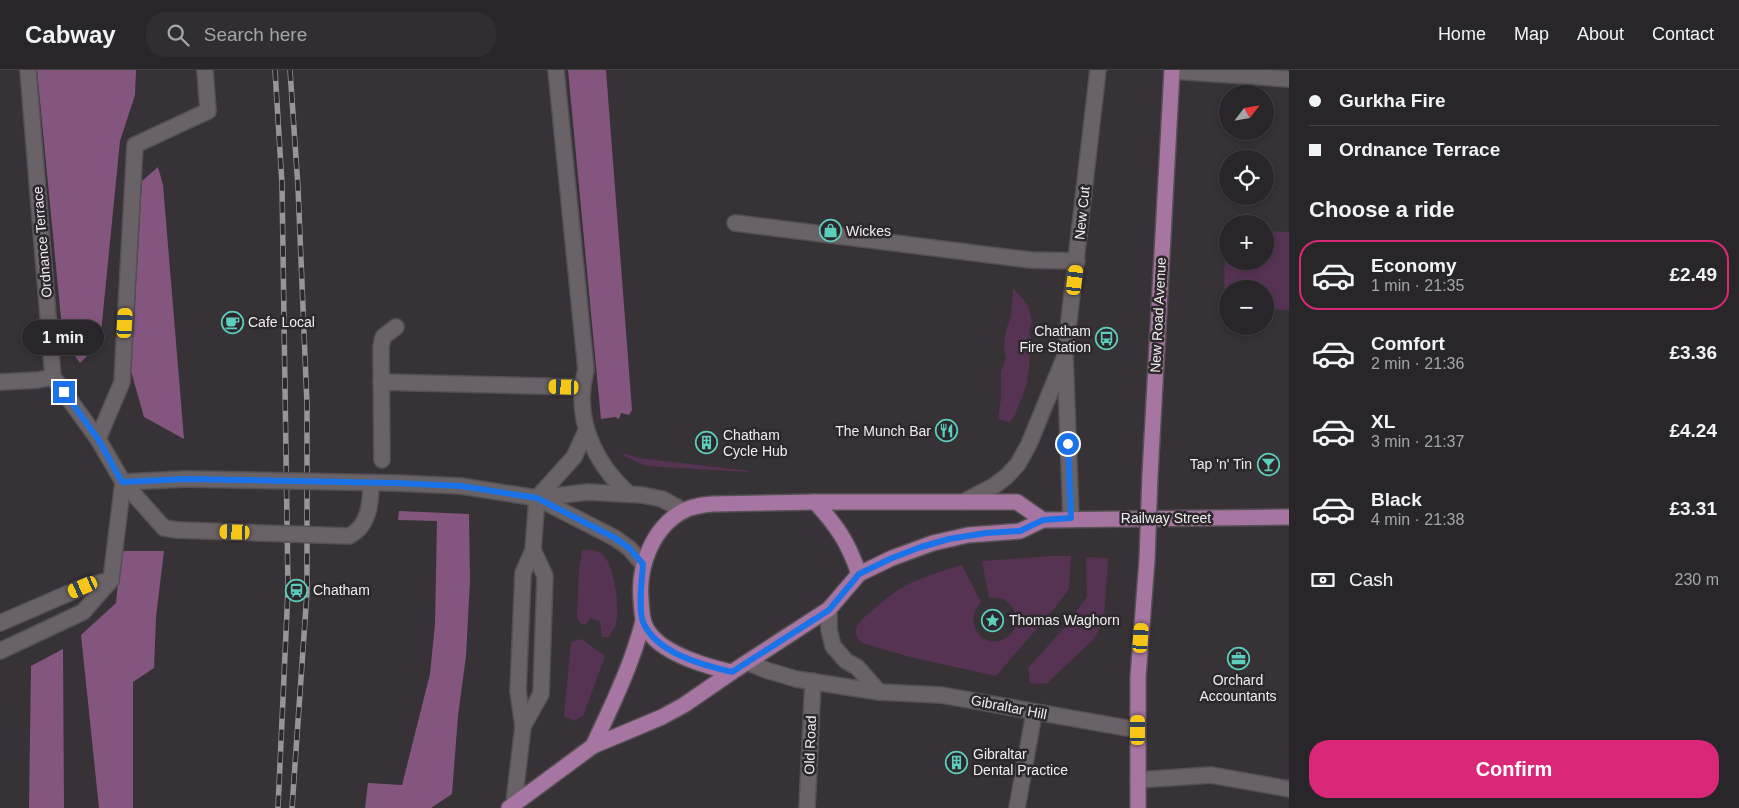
<!DOCTYPE html>
<html lang="en">
<head>
<meta charset="utf-8">
<style>
	:root { --surface:#282628; --page:#302e30; --text:#f1f3f6; --muted:#a5a5a8; --line:#444345; --accent:#db2777 }
	body { margin:0; font-family:Arial,sans-serif; background:var(--page); color:var(--text); height:100vh; display:flex; flex-direction:column; font-size:19px; white-space:nowrap }
	* { box-sizing:border-box; margin:0 }
	p { font-size:16px; color:var(--muted) }
	.icon { flex:none; width:28px; height:28px; fill:none; stroke:currentColor; stroke-width:2; stroke-linecap:round; stroke-linejoin:round }
	.map { position:relative; flex:1; overflow:hidden }
	.sheet { display:flex; flex-direction:column; background:var(--surface); width:450px }
	.sheet>* { flex:none }
	.guide { display:grid; align-content:center; height:110px; padding:0 20px; background:var(--surface) }
	.needle { width:32px; rotate:59deg }
	.buttons { position:absolute; left:1219px; top:15px; display:grid; gap:10px }
	.buttons a { display:grid; place-items:center; width:55px; height:55px; border-radius:50%; background:var(--surface); box-shadow:0 2px 8px #0003,0 0 0 1px var(--line); font-size:25px }
	.end { position:absolute; width:22px; height:22px; margin:-11px; border:6px solid #1a73e8; background:#fff; box-shadow:0 0 0 2px #fff }
	.from { border-radius:50% }
	.bubble { position:absolute; height:35px; border-radius:18px; background:var(--surface); box-shadow:0 2px 8px #0003,0 0 0 1px var(--line); font-size:16px; font-weight:800; line-height:35px; text-align:center }
	.car { position:absolute; width:15px; height:30px; margin:-15px -8px; border-radius:6px; box-shadow:0 0 4px 1px #0007; background:linear-gradient(#f5c518 24%,#345 0 40%,#f5c518 0 76%,#345 0 86%,#f5c518 0) }
	.guide b { display:flex; align-items:center; gap:18px; height:48px; font-size:19px }
	.guide b+b { border-top:1px solid var(--line) }
	.guide i { width:12px; height:12px; background:var(--text) }
	ul { padding:0; list-style:none }
	li { display:flex; align-items:center; gap:15px; height:70px; margin:0 10px 8px; padding:0 10px; border:2px solid transparent; border-radius:20px }
	li div { flex:1 }
	li b { display:block; font-size:19px }
	li em { font-style:normal; font-weight:800 }
	li.selected { border-color:var(--accent) }
	li>.icon { width:45px; height:45px; stroke-width:1.5 }
	h2 { padding:0 20px; font-size:22px; line-height:60px }
	.pay { display:flex; align-items:center; gap:12px; height:55px; padding:0 20px; font-size:19px }
	.pay p { margin-inline-start:auto }
	.cta { display:flex; gap:10px; margin-top:auto; padding:10px 20px }
	.cta a { flex:1; height:58px; border-radius:20px; background:var(--accent); color:#fff; font-size:20px; font-weight:800; line-height:58px; text-align:center }
	header { display:flex; align-items:center; gap:30px; box-sizing:border-box; height:70px; padding:0 25px; background:var(--surface); border-bottom:1px solid var(--line) }
	header strong { font-size:24px }
	nav { display:flex; gap:28px; margin-inline-start:auto; font-size:18px }
	.search { width:350px; height:45px; background:var(--page); display:flex; align-items:center; gap:12px; box-sizing:border-box; padding:0 18px; border-radius:20px; color:var(--muted); font-size:19px }
	main { display:flex; flex:1; min-height:0 }
	.map>svg:first-child { display:block }
	.green { fill:#563353 }
	.forest { fill:#84557f }
	.lines { fill:none; stroke-linecap:round; stroke-linejoin:round }
	.service-casing { stroke:#555054; stroke-width:18 }
	.minor-casing { stroke:#555054; stroke-width:18 }
	.tertiary-casing { stroke:#555054; stroke-width:18 }
	.primary-casing { stroke:#555054; stroke-width:18 }
	.service { stroke:#696368; stroke-width:15 }
	.minor { stroke:#696368; stroke-width:15 }
	.tertiary { stroke:#696368; stroke-width:15 }
	.primary { stroke:#a775a2; stroke-width:15 }
	.rail-casing { stroke:#989598; stroke-width:5.5 }
	.rail { stroke:#2c282c; stroke-width:4; stroke-dasharray:11; stroke-linecap:butt }
	.service-bridge-casing { stroke:#555054; stroke-width:18; stroke-linecap:butt }
	.minor-bridge-casing { stroke:#555054; stroke-width:18; stroke-linecap:butt }
	.primary-bridge-casing { stroke:#555054; stroke-width:18; stroke-linecap:butt }
	.service-bridge { stroke:#696368; stroke-width:15 }
	.minor-bridge { stroke:#696368; stroke-width:15 }
	.primary-bridge { stroke:#a775a2; stroke-width:15 }
	.route { stroke:#1a73e8; stroke-width:6 }
	.labels { text-anchor:middle; dominant-baseline:central; stroke-width:5; stroke-linejoin:round; paint-order:stroke }
	.street-label { font-size:14px; fill:#f0edf0; stroke:#2c282c }
	.poi-label { font-size:14px; fill:#f0edf0; stroke:#2c282c; text-anchor:start }
</style>
</head>
<body>
<header>
<strong>Cabway</strong>
<div class="search"><svg class="icon" aria-label="search" viewBox="0 0 24 24"><circle cx="10" cy="10" r="6"/><path d="M15 15l6 6"/></svg>Search here</div>
<nav><a>Home</a><a>Map</a><a>About</a><a>Contact</a></nav>
</header>
<main>
<div class="map">
<svg width="1289" height="738" viewBox="0 0 1289 738">
	<rect width="100%" height="100%" fill="#363236"/>
	<g class="green">
		<polygon points="1225,160 1227,160 1228,191 1265,191 1265,161 1289,162 1289,240 1265,239 1265,219 1228,219 1227,238 1224,238"/>
		<polygon points="1013,218 1023,229 1029,238 1032,252 1029,263 1032,271 1027,314 1015,345 1011,351 1008,352 998,349 1001,328 1001,301 1006,289 1004,277 1006,260 1011,247"/>
		<polygon points="623,383 638,388 750,401 748,402 646,396 624,386"/>
		<path d="M582,480C589,480 595,479 601,483C615,493 621,542 615,557C613,561 610,563 609,567H602L600,552L591,548L585,555L580,553L577,547L579,500Z"/>
		<path d="M1051,486H1071L1069,519L1058,534L996,606L910,587L862,573C857,569 854,563 857,556C862,547 892,524 901,518C915,510 946,499 962,495L981,532C962,551 982,582 1006,568C1027,555 1013,523 989,528L982,491Z"/>
		<polygon points="1086,487 1108,488 1104,549 1094,569 1047,613 1036,614 1030,613 1028,598 1065,557 1087,527"/>
		<polygon points="582,569 605,586 583,646 574,651 564,646 571,572"/>
	</g>
	<g class="forest">
		<polygon points="37,0 136,0 135,25 120,71 100,273 80,293 63,269"/>
		<polygon points="568,0 606,0 632,340 629,345 621,343 619,349 615,347 601,349"/>
		<polygon points="158,97 163,115 184,369 144,347 131,301 142,111"/>
		<polygon points="399,441 469,444 470,511 466,586 458,646 452,724 431,738 365,738 368,713 402,715 430,604 435,554 437,451 398,450"/>
		<polygon points="121,481 164,481 156,547 154,598 133,612 133,738 99,738 81,565 116,533"/>
		<polygon points="63,579 64,738 29,738 31,596"/>
	</g>
	<g class="lines">
		<defs>
			<g id="service">
				<path d="M556,0L586,300C573,347 594,393 629,424"/>
				<polyline points="1172,1 1289,9"/>
				<polyline points="735,153 1030,190 1077,191"/>
				<polyline points="381,312 581,317"/>
				<polyline points="98,369 122,312 135,75 208,41 205,0"/>
				<polyline points="382,390 381,277 383,267 396,257"/>
				<polyline points="123,412 164,458 177,460"/>
				<polyline points="523,656 541,624 545,506 533,480"/>
				<polyline points="514,733 523,656 518,621 523,503 533,480 537,428 574,387 586,361"/>
				<polyline points="1017,738 1034,643"/>
			</g>
			<g id="minor">
				<polyline points="28,0 53,307 98,369 123,412"/>
				<polyline points="0,312 38,310 53,307"/>
				<polyline points="123,412 185,409"/>
				<polyline points="461,416 537,428 588,422 642,425 662,429 684,441"/>
				<polyline points="537,428 615,468 629,478 643,494"/>
				<polyline points="111,510 123,412"/>
				<polyline points="0,553 83,517 111,510"/>
				<polyline points="0,581 83,542 111,510"/>
				<polyline points="1138,710 1211,705 1289,719"/>
				<polyline points="807,738 813,611"/>
			</g>
			<g id="tertiary">
				<polyline points="963,432 994,416 1007,406 1018,394 1029,374 1063,291"/>
				<polyline points="1071,448 1065,285 1098,0"/>
				<polyline points="829,539 829,560 833,576 846,591 857,597 879,622"/>
				<polyline points="747,592 766,600 796,609 879,622 941,625 1138,660"/>
			</g>
			<g id="primary">
				<polyline points="1150,405 1172,0"/>
				<path d="M815,432C837,456 848,472 859,504"/>
				<path d="M732,602C708,597 668,585 652,566C642,556 642,544 641,530C638,497 652,458 683,441C692,436 703,435 713,434L815,432H1017L1043,450"/>
				<path d="M593,676C612,635 632,595 643,551"/>
				<polyline points="509,738 593,676 662,647 684,635 732,602 829,539 859,504 892,488 933,473 968,465 1020,461 1043,450 1289,447"/>
				<polyline points="1138,738 1138,607 1147,490"/>
			</g>
		</defs>
		<use href="#service" class="service-casing"/>
		<use href="#minor" class="minor-casing"/>
		<use href="#tertiary" class="tertiary-casing"/>
		<use href="#primary" class="primary-casing"/>
		<use href="#service" class="service"/>
		<use href="#minor" class="minor"/>
		<use href="#tertiary" class="tertiary"/>
		<use href="#primary" class="primary"/>
		<defs>
			<g id="rail">
				<polyline points="275,0 282,114 288,519 278,738"/>
				<polyline points="290,0 298,117 307,334 307,522 292,738"/>
			</g>
		</defs>
		<use href="#rail" class="rail-casing"/>
		<use href="#rail" class="rail"/>
		<defs>
			<path id="service-bridge" d="M177,460L349,466C369,456 371,433 371,412"/>
			<polyline id="minor-bridge" points="185,409 395,413 461,416"/>
			<polyline id="primary-bridge" points="1147,490 1150,405"/>
		</defs>
		<use href="#service-bridge" class="service-bridge-casing"/>
		<use href="#minor-bridge" class="minor-bridge-casing"/>
		<use href="#primary-bridge" class="primary-bridge-casing"/>
		<use href="#service-bridge" class="service-bridge"/>
		<use href="#minor-bridge" class="minor-bridge"/>
		<use href="#primary-bridge" class="primary-bridge"/>
	</g>
	<g class="lines">
		<path class="route" d="M64,322L98,369L122,412L185,409L395,413L461,416L537,428L615,468L629,478L643,494C642,509 638,539 643,552C656,583 702,595 732,602L829,540L859,504L892,488L921,477L949,469L986,463L1020,461L1043,450L1071,448L1068,374"/>
	</g>
	<defs>
		<symbol id="shop-ring" viewBox="-11 -11 22 22"><circle r="9.5" fill="#2c282c" stroke="#5ccebb" stroke-width="1.5"/><path d="M-5-2.5h2.3a2.7 3.5 0 0 1 5.4 0H5L5.5 6h-11ZM-1.5-2.5h3a1.5 2.3 0 0 0-3 0Z" fill="#5ccebb"/></symbol>
		<symbol id="cafe-ring" viewBox="-11 -11 22 22"><circle r="9.5" fill="#2c282c" stroke="#5ccebb" stroke-width="1.5"/><path d="M-5.5-4.5H6V0H3Q3 3.5 0 3.5H-2.5Q-5.5 3.5-5.5 0ZM3-3.2v2h1.7v-2ZM-6 4.5H4V6H-6Z" fill="#5ccebb"/></symbol>
		<symbol id="bus-ring" viewBox="-11 -11 22 22"><circle r="9.5" fill="#2c282c" stroke="#5ccebb" stroke-width="1.5"/><path d="M-5-6H5V4H4V6H2V4H-2V6H-4V4H-5ZM-3.5-4V0h7V-4ZM-3.5 1.2v1.5H-2V1.2ZM2 1.2v1.5H3.5V1.2Z" fill="#5ccebb"/></symbol>
		<symbol id="restaurant-ring" viewBox="-11 -11 22 22"><circle r="9.5" fill="#2c282c" stroke="#5ccebb" stroke-width="1.5"/><path d="M-5-6h1v4h1v-4h1v4h1v-4h1v5L-1.5 .5V6h-2V.5L-5-1ZM5-6V6H3V1.5H1.5Q1.5-4 5-6Z" fill="#5ccebb"/></symbol>
		<symbol id="building-ring" viewBox="-11 -11 22 22"><circle r="9.5" fill="#2c282c" stroke="#5ccebb" stroke-width="1.5"/><path d="M-4-6H4V6H1V3H-1V6H-4ZM-2.5-4.3h1.7v1.8h-1.7ZM.8-4.3h1.7v1.8H.8ZM-2.5-1h1.7V.8h-1.7ZM.8-1h1.7V.8H.8Z" fill="#5ccebb"/></symbol>
		<symbol id="bar-ring" viewBox="-11 -11 22 22"><circle r="9.5" fill="#2c282c" stroke="#5ccebb" stroke-width="1.5"/><path d="M-6-5H6L.8 .8V4.5H3.5V6h-7V4.5H-.8V.8Z" fill="#5ccebb"/></symbol>
		<symbol id="station-ring" viewBox="-11 -11 22 22"><circle r="9.5" fill="#2c282c" stroke="#5ccebb" stroke-width="1.5"/><path d="M-3-6H3Q5-6 5-4V2Q5 4 3 4L4.5 6H3L1.5 4h-3L-3 6H-4.5L-3 4Q-5 4-5 2V-4Q-5-6-3-6ZM-3.5-4v3h7v-3ZM-3.5 1v1.5H-2V1ZM2 1v1.5H3.5V1Z" fill="#5ccebb"/></symbol>
		<symbol id="sight-ring" viewBox="-11 -11 22 22"><circle r="9.5" fill="#2c282c" stroke="#5ccebb" stroke-width="1.5"/><path d="M0-6L1.8-2.2L6-1.7L2.9 1.2L3.7 5.4L0 3.3L-3.7 5.4L-2.9 1.2L-6-1.7L-1.8-2.2Z" fill="#5ccebb"/></symbol>
		<symbol id="office-ring" viewBox="-11 -11 22 22"><circle r="9.5" fill="#2c282c" stroke="#5ccebb" stroke-width="1.5"/><path d="M-6-3h4V-5.5h4V-3h4V5H-6ZM-1-4.5V-3h2v-1.5ZM-6 0V1H6V0Z" fill="#5ccebb"/></symbol>
	</defs>
	<g fill-rule="evenodd">
		<use href="#shop-ring" x="818" y="148" width="25" height="25"/>
		<use href="#cafe-ring" x="220" y="240" width="25" height="25"/>
		<use href="#bus-ring" x="1094" y="256" width="25" height="25"/>
		<use href="#restaurant-ring" x="934" y="348" width="25" height="25"/>
		<use href="#building-ring" x="694" y="360" width="25" height="25"/>
		<use href="#bar-ring" x="1256" y="382" width="25" height="25"/>
		<use href="#station-ring" x="284" y="508" width="25" height="25"/>
		<use href="#sight-ring" x="980" y="538" width="25" height="25"/>
		<use href="#office-ring" x="1226" y="576" width="25" height="25"/>
		<use href="#building-ring" x="944" y="680" width="25" height="25"/>
	</g>
	<g class="labels">
		<g class="street-label">
			<text transform="translate(1082 143) rotate(-84)">New Cut</text>
			<text transform="translate(42 172) rotate(-95)">Ordnance Terrace</text>
			<text transform="translate(1158 245) rotate(-87)">New Road Avenue</text>
			<text x="1166" y="448">Railway Street</text>
			<text transform="translate(1009 637) rotate(11)">Gibraltar Hill</text>
			<text transform="translate(810 675) rotate(-88)">Old Road</text>
		</g>
		<g class="poi-label">
			<text x="846" y="161">Wickes</text>
			<text x="248" y="252">Cafe Local</text>
			<text x="1091" y="261" text-anchor="end">Chatham<tspan x="1091" dy="16">Fire Station</tspan></text>
			<text x="931" y="361" text-anchor="end">The Munch Bar</text>
			<text x="723" y="365">Chatham<tspan x="723" dy="16">Cycle Hub</tspan></text>
			<text x="1252" y="394" text-anchor="end">Tap 'n' Tin</text>
			<text x="313" y="520">Chatham</text>
			<text x="1009" y="550">Thomas Waghorn</text>
			<text x="1238" y="610" text-anchor="middle">Orchard<tspan x="1238" dy="16">Accountants</tspan></text>
			<text x="973" y="684">Gibraltar<tspan x="973" dy="16">Dental Practice</tspan></text>
		</g>
	</g>
</svg>
<div class="buttons">
<a><svg class="needle" viewBox="-14 -14 28 28"><path d="M0-13l5 13h-10z" fill="#e53935"/><path d="M0 13l5-13h-10z" fill="#a5a5a8"/></svg></a>
<a><svg class="icon" aria-label="locate" viewBox="0 0 24 24"><circle cx="12" cy="12" r="6"/><path d="M12 2v4M12 18v4M2 12h4M18 12h4"/></svg></a>
<a>+</a>
<a>−</a>
</div>
<i class="end from" style="left:1068px;top:374px"></i>
<i class="end" style="left:64px;top:322px"></i>
<div class="bubble" style="left:22px;top:250px;width:82px">1 min</div>
<i class="car" style="left:1075px;top:210px;rotate:7deg"></i>
<i class="car" style="left:125px;top:253px;rotate:3deg"></i>
<i class="car" style="left:564px;top:317px;rotate:272deg"></i>
<i class="car" style="left:235px;top:462px;rotate:272deg"></i>
<i class="car" style="left:83px;top:517px;rotate:246deg"></i>
<i class="car" style="left:1141px;top:568px;rotate:4deg"></i>
<i class="car" style="left:1138px;top:660px;rotate:0deg"></i>
</div>
<section class="sheet">
<div class="guide">
<b><i class="from"></i>Gurkha Fire</b>
<b><i></i>Ordnance Terrace</b>
</div>
<h2>Choose a ride</h2>
<ul>
<li class="selected"><svg class="icon" aria-label="car" viewBox="0 0 24 24"><path d="M5 17H2v-5l4-1 3-4h7l3 4 3 1v5h-3M9 17h6M6 11h13"/><circle cx="7" cy="17" r="2"/><circle cx="17" cy="17" r="2"/></svg><div><b>Economy</b><p>1 min · 21:35</p></div><em>£2.49</em></li>
<li><svg class="icon" aria-label="car" viewBox="0 0 24 24"><path d="M5 17H2v-5l4-1 3-4h7l3 4 3 1v5h-3M9 17h6M6 11h13"/><circle cx="7" cy="17" r="2"/><circle cx="17" cy="17" r="2"/></svg><div><b>Comfort</b><p>2 min · 21:36</p></div><em>£3.36</em></li>
<li><svg class="icon" aria-label="car" viewBox="0 0 24 24"><path d="M5 17H2v-5l4-1 3-4h7l3 4 3 1v5h-3M9 17h6M6 11h13"/><circle cx="7" cy="17" r="2"/><circle cx="17" cy="17" r="2"/></svg><div><b>XL</b><p>3 min · 21:37</p></div><em>£4.24</em></li>
<li><svg class="icon" aria-label="car" viewBox="0 0 24 24"><path d="M5 17H2v-5l4-1 3-4h7l3 4 3 1v5h-3M9 17h6M6 11h13"/><circle cx="7" cy="17" r="2"/><circle cx="17" cy="17" r="2"/></svg><div><b>Black</b><p>4 min · 21:38</p></div><em>£3.31</em></li>
</ul>
<div class="pay"><svg class="icon" aria-label="cash" viewBox="0 0 24 24"><path d="M3 7h18v10H3z"/><circle cx="12" cy="12" r="2"/></svg>Cash<p>230 m</p></div>
<div class="cta"><a>Confirm</a></div>
</section>
</main>
</body>
</html>
